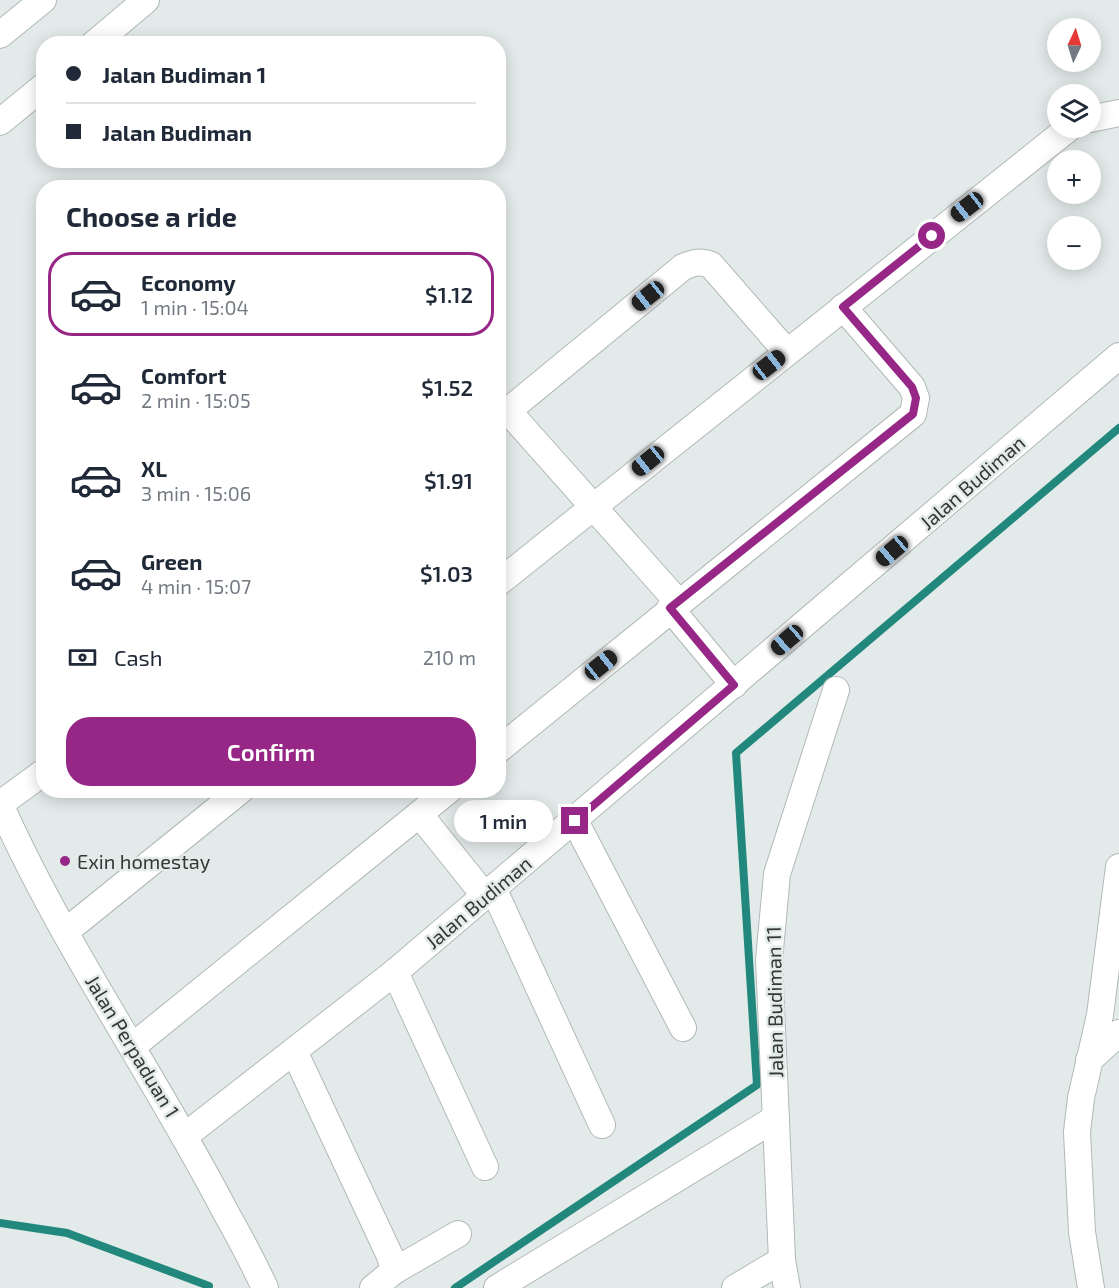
<!DOCTYPE html>
<html lang="en">
<head>
<meta charset="utf-8">
<style>
	:root { --surface:#fff; --page:#f6f6f7; --text:#1f2937; --muted:#747a83; --line:#e0e1e3; --accent:#972787 }
	body { margin:0; font-family:"Exo 2",sans-serif; background:var(--page); color:var(--text); height:100vh; display:flex; flex-direction:column; font-size:22px; white-space:nowrap }
	* { box-sizing:border-box; margin:0 }
	p { font-size:20px; color:var(--muted) }
	.icon { flex:none; width:33px; height:33px; fill:none; stroke:currentColor; stroke-width:2; stroke-linecap:round; stroke-linejoin:round }
	.map { position:relative; flex:1; overflow:hidden }
	.panel { position:absolute; left:36px; top:180px; width:470px; height:618px; display:flex; flex-direction:column; background:var(--surface); border-radius:24px; box-shadow:0 3px 15px #0003 }
	.panel>* { flex:none }
	.top-card { position:absolute; left:36px; top:36px; width:470px; height:132px; border-radius:24px; box-shadow:0 3px 15px #0003; display:grid; align-content:center; height:132px; padding:0 30px; background:var(--surface) }
	.needle { width:39px; rotate:4deg }
	.buttons { position:absolute; left:1047px; top:18px; display:grid; gap:12px }
	.buttons a { display:grid; place-items:center; width:54px; height:54px; border-radius:50%; background:var(--surface); box-shadow:0 3px 15px #0003; font-size:30px }
	.end { position:absolute; width:27px; height:27px; margin:-14px; border:8px solid #972787; background:#fff; box-shadow:0 0 0 3px #fff }
	.from { border-radius:50% }
	.bubble { position:absolute; height:42px; border-radius:21px; background:var(--surface); box-shadow:0 3px 15px #0003; font-size:20px; font-weight:600; line-height:42px; text-align:center }
	.car { position:absolute; width:18px; height:36px; margin:-18px -9px; border-radius:8px; box-shadow:0 0 4px 2px #0007; background:linear-gradient(#222 24%,#8ab4d8 0 40%,#222 0 76%,#8ab4d8 0 86%,#222 0) }
	.top-card b { display:flex; align-items:center; gap:21px; height:57px; font-size:22px }
	.top-card b+b { border-top:2px solid var(--line) }
	.top-card i { width:15px; height:15px; background:var(--text) }
	ul { padding:0; list-style:none }
	li { display:flex; align-items:center; gap:18px; height:84px; margin:0 12px 9px; padding:0 18px; border:3px solid transparent; border-radius:24px }
	li div { flex:1 }
	li b { display:block; font-size:22px }
	li em { font-style:normal; font-weight:600 }
	li.current { border-color:var(--accent) }
	li>.icon { width:54px; height:54px; stroke-width:1.5 }
	h2 { padding:0 30px; font-size:27px; line-height:72px }
	.pay { display:flex; align-items:center; gap:15px; height:66px; padding:0 30px; font-size:22px }
	.pay p { margin-inline-start:auto }
	.button { display:flex; gap:12px; margin-top:auto; padding:12px 30px }
	.button a { flex:1; height:69px; border-radius:24px; background:var(--accent); color:#fff; font-size:24px; font-weight:600; line-height:69px; text-align:center }
	.map>svg:first-child { display:block }
	.lines { fill:none; stroke-linecap:round; stroke-linejoin:round }
	.stream { stroke:#22887d; stroke-width:8 }
	.minor-casing { stroke:#b1b9b8; stroke-width:28 }
	.minor { stroke:#fff; stroke-width:26 }
	.route { stroke:#972787; stroke-width:8 }
	.poi-dot { fill:#972787; stroke:#e3ebea; stroke-width:2 }
	.labels { text-anchor:middle; dominant-baseline:central; stroke-width:5; stroke-linejoin:round; paint-order:stroke }
	.street-label { font-size:20px; fill:#343736; stroke:#e3ebea }
	.poi-label { font-size:20px; fill:#343736; stroke:#e3ebea; text-anchor:start }
</style>
</head>
<body>
<div class="map">
<svg width="1119" height="1288" viewBox="0 0 1119 1288">
	<rect width="100%" height="100%" fill="#e3ebea"/>
	<g class="lines">
		<g class="stream">
			<polyline points="0,1223 67,1233 209,1286"/>
			<polyline points="455,1288 757,1085 736,753 1119,428"/>
		</g>
		<defs>
			<g id="minor">
				<polyline points="0,35 43,0"/>
				<polyline points="94,44 146,0"/>
				<polyline points="1090,119 1119,113"/>
				<polyline points="0,122 44,86"/>
				<polyline points="508,411 678,602"/>
				<path d="M498,419L683,267C695,262 700,261 711,265L786,351"/>
				<polyline points="498,583 1069,128"/>
				<polyline points="670,608 734,685"/>
				<polyline points="498,750 913,414 916,398 912,387 843,307"/>
				<path d="M44,772L0,804C63,946 154,1074 225,1211C239,1236 253,1262 265,1288"/>
				<polyline points="420,815 485,896"/>
				<polyline points="575,821 683,1028"/>
				<polyline points="493,888 602,1125"/>
				<polyline points="65,932 241,790"/>
				<polyline points="395,972 485,1167"/>
				<polyline points="133,1046 449,790"/>
				<polyline points="294,1051 390,1256 394,1271"/>
				<polyline points="1089,1060 1119,1033"/>
				<polyline points="186,1135 395,972 1119,356"/>
				<polyline points="373,1288 394,1271 458,1234"/>
				<polyline points="497,1288 776,1118"/>
				<polyline points="735,1288 782,1260"/>
				<polyline points="787,1288 782,1260 769,960 777,874 836,690"/>
				<polyline points="1091,1288 1082,1232 1077,1132 1081,1098 1100,1015 1119,867"/>
			</g>
		</defs>
		<use href="#minor" class="minor-casing"/>
		<use href="#minor" class="minor"/>
	</g>
	<g class="lines">
		<polyline class="route" points="575,821 734,685 670,608 913,414 916,398 912,387 843,307 932,236"/>
	</g>
	<circle class="poi-dot" cx="65" cy="861" r="6"/>
	<g class="labels">
		<g class="street-label">
			<text transform="translate(972 482) rotate(-41)">Jalan Budiman</text>
			<text transform="translate(478 902) rotate(-40)">Jalan Budiman</text>
			<text transform="translate(774 1002) rotate(-91)">Jalan Budiman 11</text>
			<text transform="translate(133 1046) rotate(59)">Jalan Perpaduan 1</text>
		</g>
		<g class="poi-label">
			<text x="77" y="861">Exin homestay</text>
		</g>
	</g>
</svg>
<div class="buttons">
<a><svg class="needle" viewBox="-14 -14 28 28"><path d="M0-13l5 13h-10z" fill="#e53935"/><path d="M0 13l5-13h-10z" fill="#747a83"/></svg></a>
<a><svg class="icon" aria-label="layers" viewBox="0 0 24 24"><path d="M12 4l9 5-9 5-9-5zM3 14l9 5 9-5"/></svg></a>
<a>+</a>
<a>−</a>
</div>
<i class="end from" style="left:932px;top:236px"></i>
<i class="end" style="left:575px;top:821px"></i>
<div class="bubble" style="left:454px;top:800px;width:99px">1 min</div>
<i class="car" style="left:967px;top:207px;rotate:232deg"></i>
<i class="car" style="left:648px;top:296px;rotate:231deg"></i>
<i class="car" style="left:769px;top:365px;rotate:52deg"></i>
<i class="car" style="left:648px;top:461px;rotate:231deg"></i>
<i class="car" style="left:892px;top:551px;rotate:230deg"></i>
<i class="car" style="left:787px;top:640px;rotate:229deg"></i>
<i class="car" style="left:601px;top:665px;rotate:51deg"></i>
<div class="top-card">
<b><i class="from"></i>Jalan Budiman 1</b>
<b><i></i>Jalan Budiman</b>
</div>
<section class="panel">
<h2>Choose a ride</h2>
<ul>
<li class="current"><svg class="icon" aria-label="car" viewBox="0 0 24 24"><path d="M5 17H2v-5l4-1 3-4h7l3 4 3 1v5h-3M9 17h6M6 11h13"/><circle cx="7" cy="17" r="2"/><circle cx="17" cy="17" r="2"/></svg><div><b>Economy</b><p>1 min · 15:04</p></div><em>$1.12</em></li>
<li><svg class="icon" aria-label="car" viewBox="0 0 24 24"><path d="M5 17H2v-5l4-1 3-4h7l3 4 3 1v5h-3M9 17h6M6 11h13"/><circle cx="7" cy="17" r="2"/><circle cx="17" cy="17" r="2"/></svg><div><b>Comfort</b><p>2 min · 15:05</p></div><em>$1.52</em></li>
<li><svg class="icon" aria-label="car" viewBox="0 0 24 24"><path d="M5 17H2v-5l4-1 3-4h7l3 4 3 1v5h-3M9 17h6M6 11h13"/><circle cx="7" cy="17" r="2"/><circle cx="17" cy="17" r="2"/></svg><div><b>XL</b><p>3 min · 15:06</p></div><em>$1.91</em></li>
<li><svg class="icon" aria-label="car" viewBox="0 0 24 24"><path d="M5 17H2v-5l4-1 3-4h7l3 4 3 1v5h-3M9 17h6M6 11h13"/><circle cx="7" cy="17" r="2"/><circle cx="17" cy="17" r="2"/></svg><div><b>Green</b><p>4 min · 15:07</p></div><em>$1.03</em></li>
</ul>
<div class="pay"><svg class="icon" aria-label="cash" viewBox="0 0 24 24"><path d="M3 7h18v10H3z"/><circle cx="12" cy="12" r="2"/></svg>Cash<p>210 m</p></div>
<div class="button"><a>Confirm</a></div>
</section>
</div>
</body>
</html>
